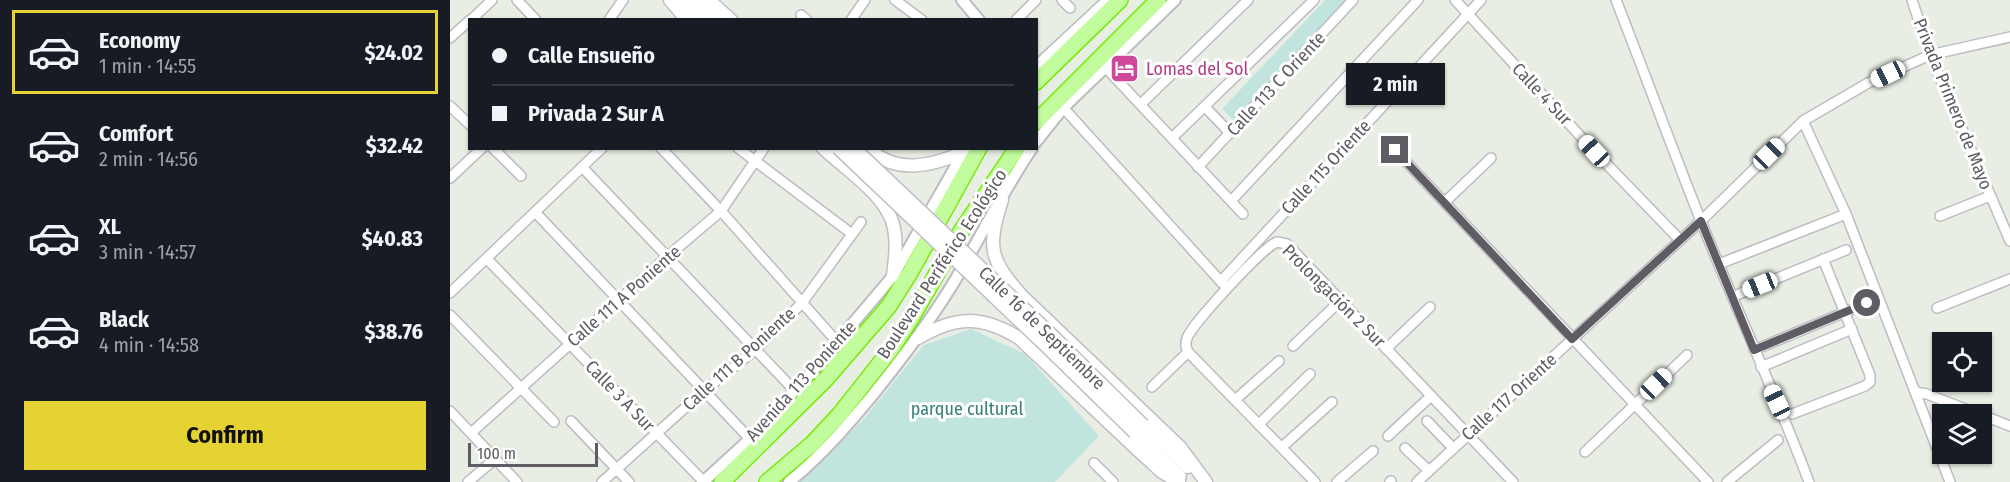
<!DOCTYPE html>
<html lang="en">
<head>
<meta charset="utf-8">
<style>
	:root { --surface:#171b24; --page:#20242c; --text:#f1f3f6; --muted:#9ea1a6; --line:#363941; --accent:#e4d333 }
	body { margin:0; font-family:"Fira Sans Condensed",sans-serif; background:var(--page); color:var(--text); height:100vh; display:flex; flex-direction:column; font-size:22px; white-space:nowrap }
	* { box-sizing:border-box; margin:0 }
	p { font-size:20px; color:var(--muted) }
	.icon { flex:none; width:33px; height:33px; fill:none; stroke:currentColor; stroke-width:2; stroke-linecap:round; stroke-linejoin:round }
	.map { position:relative; flex:1; overflow:hidden }
	.details { display:flex; flex-direction:column; background:var(--surface); width:450px }
	.details>* { flex:none }
	.banner { position:absolute; left:18px; top:18px; width:570px; height:132px; border-radius:0px; box-shadow:0 2px 4px #0004; display:grid; align-content:center; height:132px; padding:0 24px; background:var(--surface) }
	.buttons { position:absolute; left:1482px; top:332px; display:grid; gap:12px }
	.buttons a { display:grid; place-items:center; width:60px; height:60px; border-radius:0px; background:var(--surface); box-shadow:0 2px 4px #0004; font-size:30px }
	.scale { position:absolute; left:18px; bottom:15px; width:130px; box-sizing:border-box; padding-left:6px; border:3px solid #5f5c64; border-top:0; font-size:16px; line-height:21px; white-space:nowrap; color:#5f5c64; -webkit-text-stroke:4px #fff; paint-order:stroke }
	.end { position:absolute; width:27px; height:27px; margin:-14px; border:8px solid #5f5c64; background:#fff; box-shadow:0 0 0 3px #fff }
	.from { border-radius:50% }
	.bubble { position:absolute; height:42px; border-radius:0px; background:var(--surface); box-shadow:0 2px 4px #0004; font-size:20px; font-weight:700; line-height:42px; text-align:center }
	.car { position:absolute; width:18px; height:36px; margin:-18px -9px; border-radius:8px; box-shadow:0 0 4px 2px #0007; background:linear-gradient(#fff 24%,#345 0 40%,#fff 0 76%,#345 0 86%,#fff 0) }
	.banner b { display:flex; align-items:center; gap:21px; height:57px; font-size:22px }
	.banner b+b { border-top:2px solid var(--line) }
	.banner i { width:15px; height:15px; background:var(--text) }
	ul { padding:10px 0 0; list-style:none }
	li { display:flex; align-items:center; gap:18px; height:84px; margin:0 12px 9px; padding:0 12px; border:3px solid transparent; border-radius:0px }
	li div { flex:1 }
	li b { display:block; font-size:22px }
	li em { font-style:normal; font-weight:700 }
	li.current { border-color:var(--accent) }
	li>.icon { width:54px; height:54px; stroke-width:1.5 }
	.action { display:flex; gap:12px; margin-top:auto; padding:12px 24px }
	.action a { flex:1; height:69px; border-radius:0px; background:var(--accent); color:#111; font-size:24px; font-weight:700; line-height:69px; text-align:center }
	main { display:flex; flex:1; min-height:0 }
	.map>svg:first-child { display:block }
	.green { fill:#c1e5de }
	.lines { fill:none; stroke-linecap:round; stroke-linejoin:round }
	.minor-casing { stroke:#bebbc2; stroke-width:12 }
	.tertiary-casing { stroke:#bebbc2; stroke-width:14 }
	.secondary-casing { stroke:#c2bec6; stroke-width:15 }
	.trunk-casing { stroke:#76eb06; stroke-width:18 }
	.minor { stroke:#fff; stroke-width:9 }
	.tertiary { stroke:#fff; stroke-width:10 }
	.secondary { stroke:#fff; stroke-width:12 }
	.trunk { stroke:#c2fc9c; stroke-width:15 }
	.secondary-bridge-casing { stroke:#c2bec6; stroke-width:15; stroke-linecap:butt }
	.secondary-bridge { stroke:#fff; stroke-width:12 }
	.route { stroke:#5f5c64; stroke-width:8 }
	.labels { text-anchor:middle; dominant-baseline:central; stroke-width:6; stroke-linejoin:round; paint-order:stroke }
	.hotel-label { font-size:18px; fill:#b23c85; stroke:#fff; text-anchor:start }
	.street-label { font-size:18px; fill:#5f5c64; stroke:#fff }
	.park-label { font-size:18px; fill:#368077; stroke:#fff }
</style>
</head>
<body>
<main>
<section class="details">
<ul>
<li class="current"><svg class="icon" aria-label="car" viewBox="0 0 24 24"><path d="M5 17H2v-5l4-1 3-4h7l3 4 3 1v5h-3M9 17h6M6 11h13"/><circle cx="7" cy="17" r="2"/><circle cx="17" cy="17" r="2"/></svg><div><b>Economy</b><p>1 min · 14:55</p></div><em>$24.02</em></li>
<li><svg class="icon" aria-label="car" viewBox="0 0 24 24"><path d="M5 17H2v-5l4-1 3-4h7l3 4 3 1v5h-3M9 17h6M6 11h13"/><circle cx="7" cy="17" r="2"/><circle cx="17" cy="17" r="2"/></svg><div><b>Comfort</b><p>2 min · 14:56</p></div><em>$32.42</em></li>
<li><svg class="icon" aria-label="car" viewBox="0 0 24 24"><path d="M5 17H2v-5l4-1 3-4h7l3 4 3 1v5h-3M9 17h6M6 11h13"/><circle cx="7" cy="17" r="2"/><circle cx="17" cy="17" r="2"/></svg><div><b>XL</b><p>3 min · 14:57</p></div><em>$40.83</em></li>
<li><svg class="icon" aria-label="car" viewBox="0 0 24 24"><path d="M5 17H2v-5l4-1 3-4h7l3 4 3 1v5h-3M9 17h6M6 11h13"/><circle cx="7" cy="17" r="2"/><circle cx="17" cy="17" r="2"/></svg><div><b>Black</b><p>4 min · 14:58</p></div><em>$38.76</em></li>
</ul>
<div class="action"><a>Confirm</a></div>
</section>
<div class="map">
<svg width="1560" height="482" viewBox="0 0 1560 482">
	<rect width="100%" height="100%" fill="#e8eee3"/>
	<g class="green">
		<polygon points="875,0 896,0 785,121 772,109"/>
		<polygon points="521,329 575,354 649,436 605,482 350,482 412,421 474,345"/>
	</g>
	<g class="lines">
		<defs>
			<g id="minor">
				<polyline points="67,0 86,20"/>
				<polyline points="445,0 472,20"/>
				<polyline points="612,0 620,8"/>
				<polyline points="1005,0 1144,151 1230,240"/>
				<path d="M1166,0C1195,74 1222,148 1251,221C1286,309 1326,394 1359,482"/>
				<polyline points="1462,0 1480,55 1560,241"/>
				<polyline points="351,15 357,20"/>
				<polyline points="21,20 42,0"/>
				<polyline points="159,20 173,0"/>
				<polyline points="401,20 415,0"/>
				<polyline points="566,20 586,0"/>
				<polyline points="0,38 20,20"/>
				<polyline points="586,66 657,0"/>
				<polyline points="655,67 793,214"/>
				<polyline points="609,103 773,284"/>
				<polyline points="691,104 798,0"/>
				<polyline points="0,106 20,125"/>
				<polyline points="755,107 780,133"/>
				<polyline points="1353,121 1396,214 1500,482"/>
				<polyline points="722,138 864,0"/>
				<polyline points="43,148 71,176"/>
				<polyline points="211,148 271,211 388,343"/>
				<polyline points="288,148 402,234"/>
				<polyline points="945,150 1258,482"/>
				<polyline points="132,167 344,390"/>
				<polyline points="748,167 903,0"/>
				<polyline points="0,178 32,148"/>
				<polyline points="781,201 968,0"/>
				<polyline points="995,202 1041,158"/>
				<polyline points="85,212 300,439"/>
				<polyline points="1490,216 1540,196"/>
				<polyline points="37,259 254,482"/>
				<polyline points="1269,264 1396,214"/>
				<polyline points="771,281 1031,0"/>
				<polyline points="0,293 152,148"/>
				<polyline points="1289,294 1396,250"/>
				<polyline points="1487,308 1560,279"/>
				<polyline points="0,315 104,422"/>
				<polyline points="843,346 890,301"/>
				<polyline points="936,349 980,307"/>
				<polyline points="1304,350 1417,303"/>
				<polyline points="1311,367 1402,329"/>
				<polyline points="702,387 738,352"/>
				<polyline points="1465,392 1477,394 1528,414"/>
				<polyline points="785,400 829,361"/>
				<polyline points="0,411 67,482"/>
				<polyline points="1342,414 1415,386 1420,382 1420,375 1373,259"/>
				<polyline points="1532,415 1560,426"/>
				<polyline points="121,421 179,482"/>
				<polyline points="977,421 1003,448"/>
				<polyline points="809,424 860,374"/>
				<polyline points="21,433 218,256 271,211 314,148"/>
				<polyline points="938,436 981,396"/>
				<polyline points="832,447 882,402"/>
				<polyline points="955,448 979,471"/>
				<polyline points="1135,452 1237,355"/>
				<polyline points="644,463 663,482"/>
				<polyline points="18,482 45,459"/>
				<polyline points="152,482 255,390 305,350 352,303 411,222"/>
				<path d="M865,482L738,352C736,347 735,344 737,338C742,324 813,247 827,242L837,244L1063,482"/>
				<polyline points="887,482 923,451"/>
				<polyline points="940,482 941,481"/>
				<polyline points="967,482 1251,221 1353,121 1418,83 1480,55 1560,37"/>
				<polyline points="1277,482 1328,440"/>
			</g>
			<g id="tertiary">
				<polyline points="512,0 529,20"/>
				<polyline points="586,142 613,108 725,0"/>
				<polyline points="253,482 300,439 360,374 443,276 515,150"/>
				<path d="M339,482C370,457 396,427 421,397C451,360 479,323 504,282C530,238 553,191 582,148"/>
			</g>
			<g id="secondary">
				<polyline points="220,0 237,20"/>
				<polyline points="231,0 252,20"/>
				<polyline points="245,0 267,20"/>
				<polyline points="259,0 281,20"/>
				<path d="M373,148C396,170 438,196 444,228C447,244 445,260 443,276"/>
				<path d="M418,148C446,175 482,166 514,152"/>
				<path d="M552,200C537,247 539,259 572,296L730,447L756,482"/>
				<path d="M468,338C506,316 531,315 569,338L691,453L712,472L729,482"/>
				<polyline points="693,425 738,467"/>
				<polyline points="685,433 730,476"/>
			</g>
			<g id="trunk">
				<polyline points="586,82 670,0"/>
				<polyline points="586,122 708,0"/>
				<polyline points="272,482 375,380 439,306 461,271 529,148"/>
				<polyline points="317,482 363,443 390,414 442,348 462,317 510,233 567,148"/>
			</g>
		</defs>
		<use href="#minor" class="minor-casing"/>
		<use href="#tertiary" class="tertiary-casing"/>
		<use href="#secondary" class="secondary-casing"/>
		<use href="#trunk" class="trunk-casing"/>
		<use href="#minor" class="minor"/>
		<use href="#tertiary" class="tertiary"/>
		<use href="#secondary" class="secondary"/>
		<use href="#trunk" class="trunk"/>
		<defs>
			<g id="secondary-bridge">
				<polyline points="388,148 596,346 685,433"/>
				<polyline points="404,148 604,337 693,425"/>
			</g>
		</defs>
		<use href="#secondary-bridge" class="secondary-bridge-casing"/>
		<use href="#secondary-bridge" class="secondary-bridge"/>
	</g>
	<g class="lines">
		<polyline class="route" points="945,150 1122,339 1251,221 1304,350 1417,303"/>
	</g>
	<defs>
		<symbol id="hotel-square" viewBox="-11 -11 22 22"><rect x="-9" y="-9" width="18" height="18" rx="4" fill="#d1479c" stroke="#fff"/><path d="M-6-4.5h1.5V1H6V5H4.5V3h-9V5H-6ZM-4 0a1.8 1.8 0 1 1 3.6 0ZM.5 0V-2.5h3Q6-2.5 6 0Z" fill="#fff"/></symbol>
	</defs>
	<g fill-rule="evenodd">
		<use href="#hotel-square" x="658" y="52" width="33" height="33"/>
	</g>
	<g class="labels">
		<g class="hotel-label">
			<text x="696" y="69">Lomas del Sol</text>
		</g>
		<g class="street-label">
			<text transform="translate(826 84) rotate(-47)">Calle 113 C Oriente</text>
			<text transform="translate(1092 94) rotate(47)">Calle 4 Sur</text>
			<text transform="translate(1503 104) rotate(68)">Privada Primero de Mayo</text>
			<text transform="translate(876 167) rotate(-47)">Calle 115 Oriente</text>
			<text transform="translate(492 264) rotate(-57)">Boulevard Periférico Ecológico</text>
			<text transform="translate(174 296) rotate(-41)">Calle 111 A Poniente</text>
			<text transform="translate(884 296) rotate(45)">Prolongación 2 Sur</text>
			<text transform="translate(592 328) rotate(44)">Calle 16 de Septiembre</text>
			<text transform="translate(289 359) rotate(-42)">Calle 111 B Poniente</text>
			<text transform="translate(351 381) rotate(-48)">Avenida 113 Poniente</text>
			<text transform="translate(170 396) rotate(46)">Calle 3 A Sur</text>
			<text transform="translate(1059 397) rotate(-42)">Calle 117 Oriente</text>
		</g>
		<g class="park-label">
			<text x="517" y="409">parque cultural</text>
		</g>
	</g>
</svg>
<div class="buttons">
<a><svg class="icon" aria-label="locate" viewBox="0 0 24 24"><circle cx="12" cy="12" r="6"/><path d="M12 2v4M12 18v4M2 12h4M18 12h4"/></svg></a>
<a><svg class="icon" aria-label="layers" viewBox="0 0 24 24"><path d="M12 4l9 5-9 5-9-5zM3 14l9 5 9-5"/></svg></a>
</div>
<div class="scale">100 m</div>
<i class="end from" style="left:1417px;top:303px"></i>
<i class="end" style="left:945px;top:150px"></i>
<div class="bubble" style="left:896px;top:63px;width:99px">2 min</div>
<i class="car" style="left:1438px;top:74px;rotate:245deg"></i>
<i class="car" style="left:1144px;top:151px;rotate:317deg"></i>
<i class="car" style="left:1319px;top:154px;rotate:45deg"></i>
<i class="car" style="left:1310px;top:285px;rotate:248deg"></i>
<i class="car" style="left:1206px;top:384px;rotate:46deg"></i>
<i class="car" style="left:1327px;top:402px;rotate:335deg"></i>
<div class="banner">
<b><i class="from"></i>Calle Ensueño</b>
<b><i></i>Privada 2 Sur A</b>
</div>
</div>
</main>
</body>
</html>
